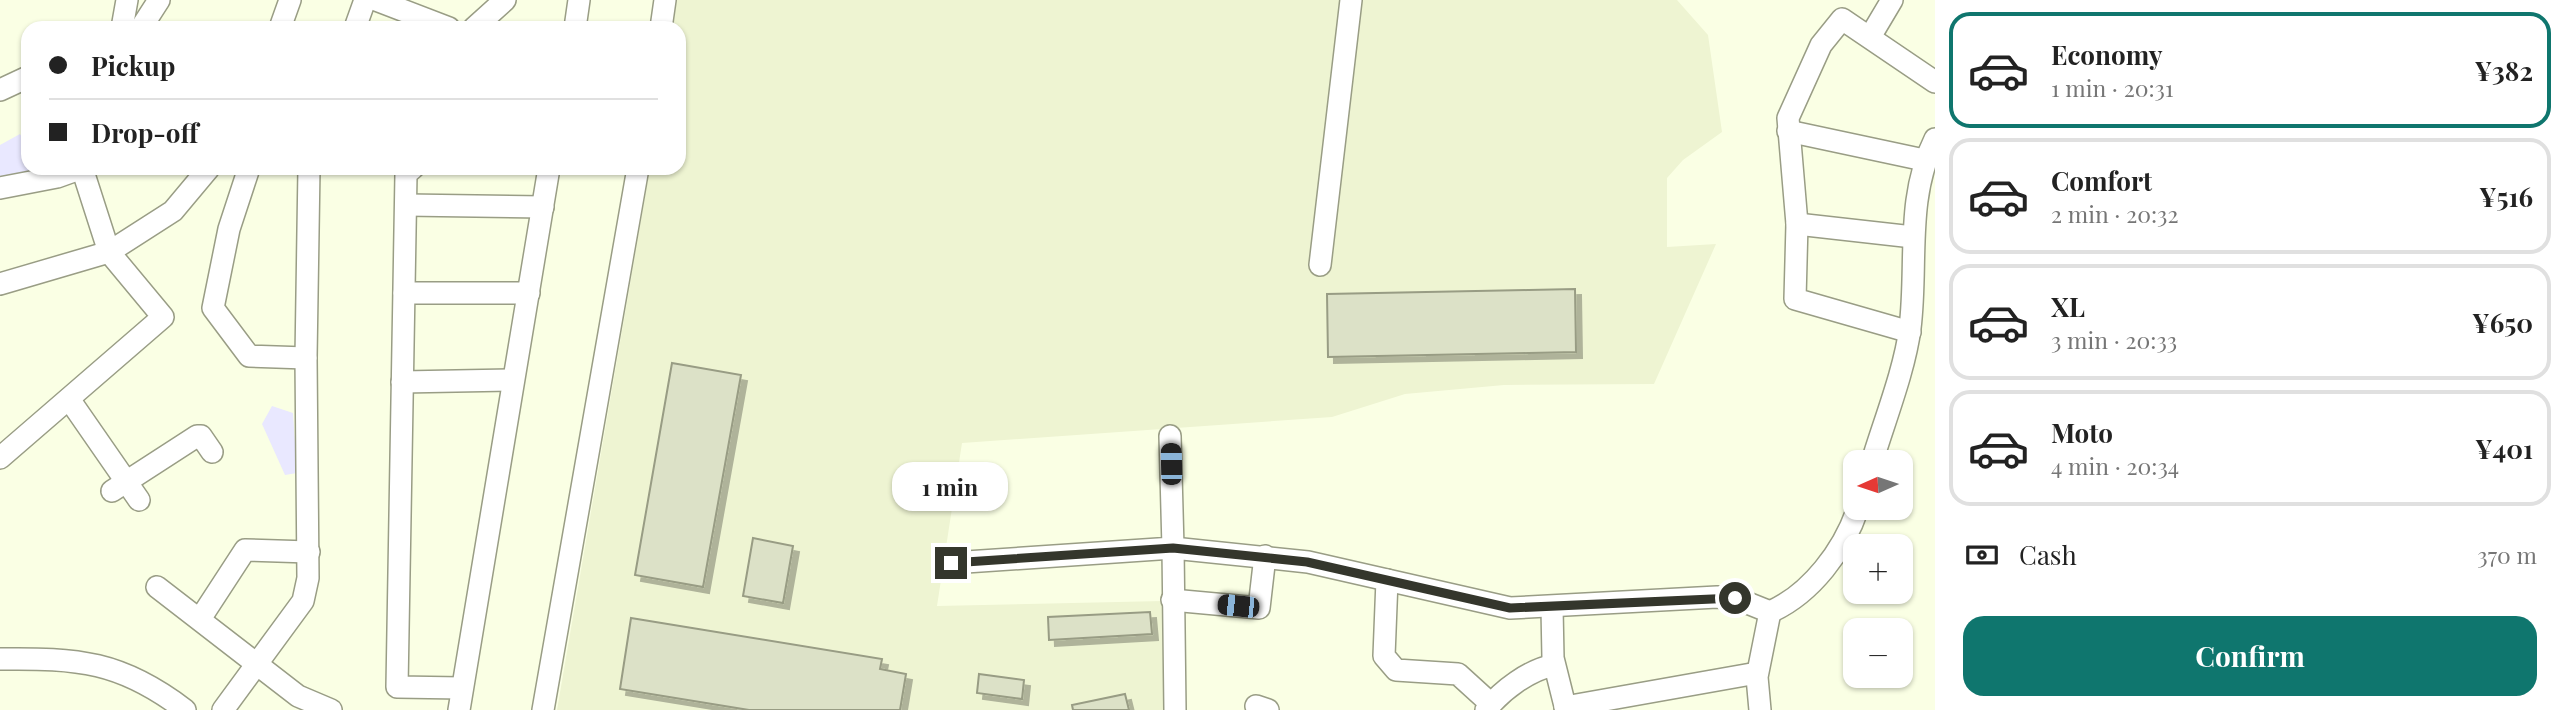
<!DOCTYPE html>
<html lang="en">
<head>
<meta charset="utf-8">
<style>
	:root { --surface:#fff; --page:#f6f6f6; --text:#222; --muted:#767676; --line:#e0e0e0; --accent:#0f766e }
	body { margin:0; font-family:"Playfair Display",serif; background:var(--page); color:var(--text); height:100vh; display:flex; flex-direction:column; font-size:26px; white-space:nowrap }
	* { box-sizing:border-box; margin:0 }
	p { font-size:23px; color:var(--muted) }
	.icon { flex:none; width:38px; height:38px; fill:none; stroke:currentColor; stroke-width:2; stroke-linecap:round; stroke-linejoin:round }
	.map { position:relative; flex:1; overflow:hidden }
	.sheet { display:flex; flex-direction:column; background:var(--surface); width:630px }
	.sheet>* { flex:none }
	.guide { position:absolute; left:21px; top:21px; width:665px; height:154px; border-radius:21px; box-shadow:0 2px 5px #0004; display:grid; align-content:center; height:154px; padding:0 28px; background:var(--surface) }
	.needle { width:46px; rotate:267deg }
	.tools { position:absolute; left:1843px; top:450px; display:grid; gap:14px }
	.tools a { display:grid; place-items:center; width:70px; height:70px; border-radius:14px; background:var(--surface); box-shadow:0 2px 5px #0004; font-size:35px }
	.end { position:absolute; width:32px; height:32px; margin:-16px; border:9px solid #34362c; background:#fff; box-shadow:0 0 0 4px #fff }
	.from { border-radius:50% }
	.bubble { position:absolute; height:49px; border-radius:21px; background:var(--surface); box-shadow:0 2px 5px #0004; font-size:23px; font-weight:700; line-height:49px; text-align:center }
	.car { position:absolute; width:21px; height:42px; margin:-21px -10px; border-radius:9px; box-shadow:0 0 5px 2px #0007; background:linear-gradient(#222 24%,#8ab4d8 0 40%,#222 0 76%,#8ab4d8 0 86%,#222 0) }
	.guide b { display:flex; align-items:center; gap:24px; height:66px; font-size:26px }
	.guide b+b { border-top:2px solid var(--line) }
	.guide i { width:18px; height:18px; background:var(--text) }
	ul { padding:12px 0 0; list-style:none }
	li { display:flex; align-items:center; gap:21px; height:116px; margin:0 14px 10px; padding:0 14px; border:4px solid var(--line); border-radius:21px }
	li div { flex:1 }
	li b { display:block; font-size:26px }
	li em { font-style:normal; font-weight:700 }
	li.on { border-color:var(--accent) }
	li>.icon { width:63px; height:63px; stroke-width:1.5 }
	.pay { display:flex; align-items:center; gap:18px; height:77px; padding:0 28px; font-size:26px }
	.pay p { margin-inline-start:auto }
	.primary-button { display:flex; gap:14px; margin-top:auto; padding:14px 28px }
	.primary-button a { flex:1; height:80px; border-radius:21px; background:var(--accent); color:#fff; font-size:28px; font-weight:700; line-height:80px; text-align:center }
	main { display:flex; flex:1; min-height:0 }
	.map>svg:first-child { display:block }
	.built { fill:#eef4d2 }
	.green { fill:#e9e8ff }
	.building { fill:#dce1c7; stroke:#989c84; stroke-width:2; filter:url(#shadow) }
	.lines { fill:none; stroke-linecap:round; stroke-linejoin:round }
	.minor-casing { stroke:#999d85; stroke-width:24 }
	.minor { stroke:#fff; stroke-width:21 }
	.route { stroke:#34362c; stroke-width:9 }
</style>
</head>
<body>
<main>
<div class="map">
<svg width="1935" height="710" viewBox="0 0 1935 710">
	<defs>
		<filter id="shadow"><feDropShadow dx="6" dy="6" stdDeviation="0" flood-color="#0004"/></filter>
	</defs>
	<rect width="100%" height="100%" fill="#faffe4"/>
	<polygon class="built" points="677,0 1677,0 1708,35 1722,132 1683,160 1667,178 1667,247 1716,244 1654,384 1504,385 1405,394 1332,417 962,443 937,606 1163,601 1168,710 557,710 650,168 679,168 679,28 673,28"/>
	<g class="green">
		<polygon points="20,134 28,148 28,168 40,168 43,174 0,182 0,145"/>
		<polygon points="272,406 293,413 297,473 285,475 262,424"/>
	</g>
	<g class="building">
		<polygon points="1575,289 1576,352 1328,357 1327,294"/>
		<polygon points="672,363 741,375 703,587 635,575"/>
		<polygon points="753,538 793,546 783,603 743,596"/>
		<polygon points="1150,612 1152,634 1049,640 1048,617"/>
		<polygon points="631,618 882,659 880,669 906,674 900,710 749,710 620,689"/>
		<polygon points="979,674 1024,680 1022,699 977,693"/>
		<polygon points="1125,694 1129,710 1073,710 1072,705"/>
	</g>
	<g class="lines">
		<defs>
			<g id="minor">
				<polyline points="376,0 449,28"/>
				<polyline points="122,28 127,0"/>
				<polyline points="141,28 159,0"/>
				<polyline points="280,28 290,0"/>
				<polyline points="355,28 365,0"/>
				<polyline points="474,28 505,0"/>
				<polyline points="575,28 579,0"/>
				<polyline points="661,28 665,0"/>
				<polyline points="1870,37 1892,0"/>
				<polyline points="0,90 28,77"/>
				<polyline points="1788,131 1924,160"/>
				<polyline points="249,168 229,229 213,308 249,356 306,358"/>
				<polyline points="413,168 406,174 397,687 462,688"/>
				<polyline points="0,188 57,177 82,168"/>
				<polyline points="406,205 543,207"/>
				<polyline points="1797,224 1913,237"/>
				<polyline points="1320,265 1351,0"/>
				<polyline points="0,284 109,252 173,211 209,168"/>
				<polyline points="404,293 529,293"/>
				<polyline points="1910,332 1795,299 1797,224 1788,118 1821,45 1842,19 1935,82"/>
				<polyline points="402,382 513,380"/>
				<polyline points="69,399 139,500"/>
				<polyline points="0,458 163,317 109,252 82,168"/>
				<path d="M1872,462C1884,422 1905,369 1910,328C1918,265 1905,199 1935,139"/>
				<polyline points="112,491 197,436 201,436 212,452"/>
				<polyline points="951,563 1173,548 1170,436"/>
				<polyline points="1387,580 1384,656 1396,670 1458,674 1491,704"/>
				<polyline points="157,587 298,696 331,710"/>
				<polyline points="1172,600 1259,608 1265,556"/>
				<polyline points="1552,608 1553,658 1566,710"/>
				<polyline points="200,619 245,550 309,552"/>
				<path d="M0,659C78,658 121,661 185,710"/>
				<polyline points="1256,706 1268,710"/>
				<polyline points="1565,707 1757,673"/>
				<polyline points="223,710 303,601 308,578 306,358 309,168"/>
				<polyline points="459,710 549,168"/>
				<polyline points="543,710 638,168"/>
				<path d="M1175,710L1173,548L1308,562L1510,608L1717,597L1735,598L1770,612C1811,594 1844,550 1858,508"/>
				<path d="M1486,710C1502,690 1529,670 1554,665"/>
				<polyline points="1760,710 1757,677 1770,612"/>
			</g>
		</defs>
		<use href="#minor" class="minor-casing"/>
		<use href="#minor" class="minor"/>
	</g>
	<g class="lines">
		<polyline class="route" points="951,563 1173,548 1307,562 1510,608 1735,598"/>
	</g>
</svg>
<div class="tools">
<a><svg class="needle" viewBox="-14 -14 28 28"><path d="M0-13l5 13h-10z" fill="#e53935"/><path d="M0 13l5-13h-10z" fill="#767676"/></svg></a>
<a>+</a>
<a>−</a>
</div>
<i class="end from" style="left:1735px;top:598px"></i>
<i class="end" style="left:951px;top:563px"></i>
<div class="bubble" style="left:892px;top:462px;width:116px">1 min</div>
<i class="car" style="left:1171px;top:464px;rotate:359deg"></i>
<i class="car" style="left:1238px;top:606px;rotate:276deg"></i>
<div class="guide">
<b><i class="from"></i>Pickup</b>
<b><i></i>Drop-off</b>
</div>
</div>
<section class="sheet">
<ul>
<li class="on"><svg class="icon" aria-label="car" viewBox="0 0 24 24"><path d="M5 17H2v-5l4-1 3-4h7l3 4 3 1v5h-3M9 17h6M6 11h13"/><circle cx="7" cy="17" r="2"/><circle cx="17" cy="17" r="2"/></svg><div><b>Economy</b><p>1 min · 20:31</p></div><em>¥382</em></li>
<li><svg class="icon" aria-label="car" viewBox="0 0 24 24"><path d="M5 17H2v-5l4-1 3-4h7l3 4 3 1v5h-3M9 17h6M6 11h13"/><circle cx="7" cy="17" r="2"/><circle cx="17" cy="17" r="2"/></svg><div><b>Comfort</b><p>2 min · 20:32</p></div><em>¥516</em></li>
<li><svg class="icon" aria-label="car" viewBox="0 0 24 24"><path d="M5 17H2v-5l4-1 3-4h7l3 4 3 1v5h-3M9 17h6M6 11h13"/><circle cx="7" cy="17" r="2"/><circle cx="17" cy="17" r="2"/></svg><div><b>XL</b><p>3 min · 20:33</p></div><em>¥650</em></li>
<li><svg class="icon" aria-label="car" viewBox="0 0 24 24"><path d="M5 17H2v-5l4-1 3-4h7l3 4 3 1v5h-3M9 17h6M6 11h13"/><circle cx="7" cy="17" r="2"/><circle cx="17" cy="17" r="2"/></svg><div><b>Moto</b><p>4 min · 20:34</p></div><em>¥401</em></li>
</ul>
<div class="pay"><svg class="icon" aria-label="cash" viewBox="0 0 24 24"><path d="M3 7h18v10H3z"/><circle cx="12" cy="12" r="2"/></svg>Cash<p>370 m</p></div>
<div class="primary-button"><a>Confirm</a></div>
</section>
</main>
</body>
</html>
